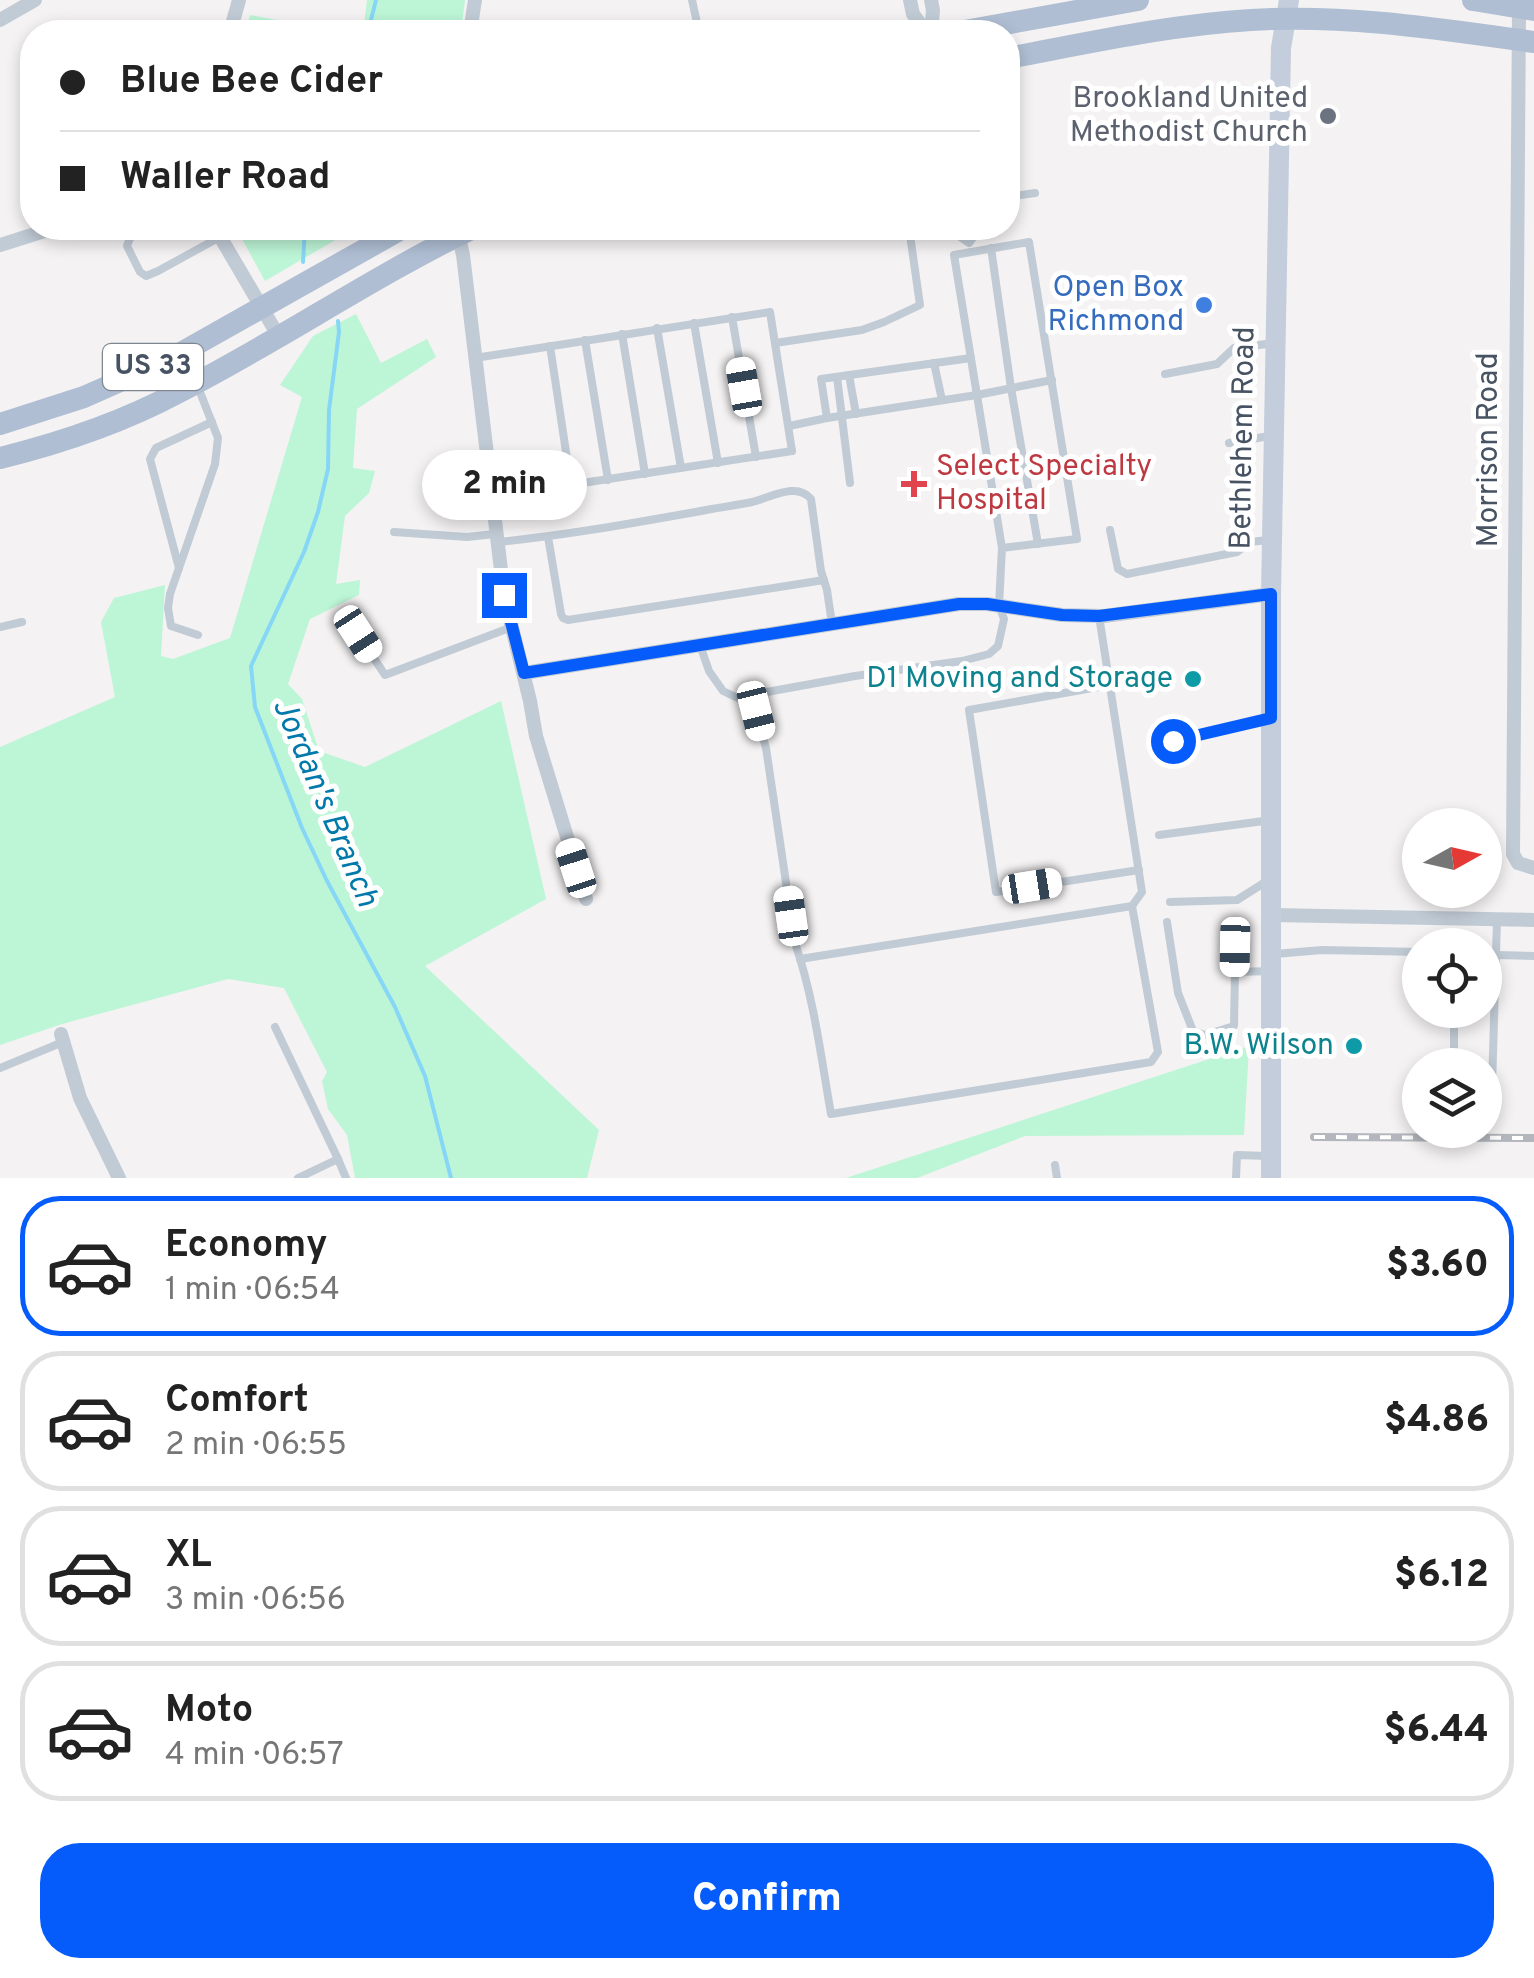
<!DOCTYPE html>
<html lang="en">
<head>
<meta charset="utf-8">
<style>
	:root { --surface:#fff; --page:#f6f6f6; --text:#222; --muted:#767676; --line:#e0e0e0; --accent:#065cfa }
	body { margin:0; font-family:Overpass,sans-serif; background:var(--page); color:var(--text); height:100vh; display:flex; flex-direction:column; font-size:38px; white-space:nowrap }
	* { box-sizing:border-box; margin:0 }
	p { font-size:32px; color:var(--muted) }
	.icon { flex:none; width:55px; height:55px; fill:none; stroke:currentColor; stroke-width:2; stroke-linecap:round; stroke-linejoin:round }
	.map { position:relative; height:1178px; overflow:hidden }
	.details { display:flex; flex-direction:column; background:var(--surface); flex:1 }
	.details>* { flex:none }
	.top-card { position:absolute; left:20px; top:20px; width:1000px; height:220px; border-radius:40px; box-shadow:0 5px 15px #0003; display:grid; align-content:center; height:220px; padding:0 40px; background:var(--surface) }
	.needle { width:65px; rotate:82deg }
	.fabs { position:absolute; left:1402px; top:808px; display:grid; gap:20px }
	.fabs a { display:grid; place-items:center; width:100px; height:100px; border-radius:50%; background:var(--surface); box-shadow:0 5px 15px #0003; font-size:50px }
	.end { position:absolute; width:45px; height:45px; margin:-22px; border:12px solid #065cfa; background:#fff; box-shadow:0 0 0 5px #fff }
	.from { border-radius:50% }
	.bubble { position:absolute; height:70px; border-radius:35px; background:var(--surface); box-shadow:0 5px 15px #0003; font-size:32px; font-weight:800; line-height:70px; text-align:center }
	.car { position:absolute; width:30px; height:60px; margin:-30px -15px; border-radius:12px; box-shadow:0 0 8px 2px #0007; background:linear-gradient(#fff 24%,#345 0 40%,#fff 0 76%,#345 0 86%,#fff 0) }
	.top-card b { display:flex; align-items:center; gap:35px; height:95px; font-size:38px }
	.top-card b+b { border-top:2px solid var(--line) }
	.top-card i { width:25px; height:25px; background:var(--text) }
	ul { padding:18px 0 0; list-style:none }
	li { display:flex; align-items:center; gap:30px; height:140px; margin:0 20px 15px; padding:0 20px; border:5px solid var(--line); border-radius:40px }
	li div { flex:1 }
	li b { display:block; font-size:38px }
	li em { font-style:normal; font-weight:800 }
	li.active { border-color:var(--accent) }
	li>.icon { width:90px; height:90px; stroke-width:1.5 }
	.button { display:flex; gap:20px; margin-top:auto; padding:20px 40px }
	.button a { flex:1; height:115px; border-radius:40px; background:var(--accent); color:#fff; font-size:40px; font-weight:800; line-height:115px; text-align:center }
	.map>svg:first-child { display:block }
	.green { fill:#bdf5d7 }
	.lines { fill:none; stroke-linecap:round; stroke-linejoin:round }
	.stream { stroke:#86d6f6; stroke-width:4 }
	.lane { stroke:#c1cbd5; stroke-width:8 }
	.street { stroke:#c1cbd5; stroke-width:14 }
	.secondary { stroke:#c3cddc; stroke-width:20 }
	.primary { stroke:#afbed3; stroke-width:22 }
	.rail-casing { stroke:#b3b6bd; stroke-width:8 }
	.rail { stroke:#fff; stroke-width:4; stroke-dasharray:11; stroke-linecap:butt }
	.route { stroke:#065cfa; stroke-width:12 }
	.worship-dot { fill:#6b7280; stroke:#fff; stroke-width:4 }
	.shop-dot { fill:#3f7fe0; stroke:#fff; stroke-width:4 }
	.health-dot { fill:#e0444e; stroke:#fff; stroke-width:4 }
	.culture-dot { fill:#0f9aa8; stroke:#fff; stroke-width:4 }
	.labels { text-anchor:middle; dominant-baseline:central; stroke-width:10; stroke-linejoin:round; paint-order:stroke }
	.shield { fill:#fff; stroke:#7e8791; stroke-width:2.5 }
	.shield-label { font-size:28px; font-weight:bold; fill:#475362 }
	.worship-label { font-size:30px; fill:#5b616d; stroke:#fff; text-anchor:end }
	.shop-label { font-size:30px; fill:#366cbe; stroke:#fff; text-anchor:end }
	.street-label { font-size:30px; fill:#475362; stroke:#fff }
	.health-label { font-size:30px; fill:#be3a42; stroke:#fff; text-anchor:start }
	.culture-label { font-size:30px; fill:#0d838f; stroke:#fff; text-anchor:end }
	.water-label { font-size:32px; font-style:italic; fill:#0279ab; stroke:#fff }
</style>
</head>
<body>
<div class="map">
<svg width="1534" height="1178" viewBox="0 0 1534 1178">
	<rect width="100%" height="100%" fill="#f4f2f2"/>
	<g class="green">
		<polygon points="367,0 465,0 461,32 363,32"/>
		<polygon points="250,15 341,32 246,32"/>
		<polygon points="236,228 356,228 265,281"/>
		<polygon points="356,314 381,363 427,339 436,357 357,409 353,468 375,471 369,493 345,516 336,584 360,580 359,595 310,619 288,684 302,699 319,751 365,767 501,701 546,899 425,966 599,1130 587,1178 355,1178 347,1135 328,1109 322,1081 327,1072 284,988 228,979 62,1024 0,1045 0,747 115,697 101,622 114,598 165,585 161,656 173,659 230,638 302,397 280,385 313,336"/>
		<polygon points="1249,1046 1244,1135 1025,1136 917,1178 846,1178"/>
	</g>
	<g class="lines">
		<g class="stream">
			<polyline points="368,32 376,0"/>
			<polyline points="303,262 305,228"/>
			<polyline points="338,321 339,332 329,410 328,469 318,512 304,552 251,666 255,707 302,828 327,881 395,1007 425,1076 451,1178"/>
		</g>
		<g class="lane">
			<polyline points="692,0 699,32"/>
			<polyline points="1008,197 1035,193"/>
			<polyline points="150,228 130,238 127,246 140,272 146,276 158,271 220,237"/>
			<polyline points="959,228 960,237 969,243 975,235 974,228"/>
			<polyline points="991,248 1011,388 1038,544"/>
			<polyline points="732,317 756,457"/>
			<polyline points="694,323 718,463"/>
			<polyline points="657,328 681,468"/>
			<polyline points="622,334 645,474"/>
			<polyline points="585,340 608,480"/>
			<polyline points="775,343 862,330 884,322 920,305 909,228"/>
			<polyline points="550,346 571,485"/>
			<polyline points="475,358 770,312 792,451 491,497"/>
			<polyline points="971,358 821,379 827,418 977,395 1052,380"/>
			<polyline points="934,363 942,400"/>
			<polyline points="1165,374 1217,364 1234,348 1275,343"/>
			<polyline points="849,375 856,414"/>
			<polyline points="837,377 850,483"/>
			<polyline points="789,426 827,418"/>
			<polyline points="1229,443 1269,436"/>
			<polyline points="1110,530 1118,569 1127,574 1237,552 1250,542 1268,540"/>
			<polyline points="394,532 467,537 495,534"/>
			<polyline points="548,537 561,614 563,618 568,620 824,580"/>
			<path d="M497,542C581,534 664,517 747,503C767,500 796,480 811,499L821,571L827,590L832,624"/>
			<polyline points="179,568 150,459 156,448 212,422"/>
			<polyline points="0,627 22,622"/>
			<polyline points="358,634 385,675 512,627"/>
			<polyline points="198,635 171,626 168,608 170,594 215,464 218,438 198,387"/>
			<path d="M700,645L709,671L723,691L746,702L756,711L766,748L795,943C814,998 821,1057 831,1114L1151,1062L1158,1052L1132,906L1142,892L1099,616"/>
			<polyline points="1109,685 969,710 996,892 1139,870"/>
			<polyline points="739,697 855,676 962,661 989,654 998,646 1004,619 999,605 1002,548 954,255 1029,242 1077,539 1002,548"/>
			<polyline points="1173,741 1267,719"/>
			<polyline points="1159,835 1271,820"/>
			<polyline points="1170,902 1237,900 1267,881"/>
			<polyline points="1167,922 1178,993 1193,1031 1205,1035 1234,1026 1235,972 1271,971"/>
			<polyline points="1275,954 1322,950 1420,952"/>
			<polyline points="1496,955 1534,956"/>
			<polyline points="800,959 1132,906"/>
			<polyline points="1235,972 1235,922"/>
			<polyline points="275,1027 338,1159"/>
			<polyline points="1454,1058 1454,1010"/>
			<polyline points="0,1068 63,1042"/>
			<polyline points="1492,1086 1497,920"/>
			<polyline points="1055,1165 1057,1178"/>
			<polyline points="298,1178 338,1159 346,1178"/>
			<polyline points="1236,1178 1237,1155 1267,1156"/>
		</g>
		<g class="street">
			<polyline points="910,0 913,14 926,32"/>
			<polyline points="1519,8 1513,854 1518,863 1534,868"/>
			<polyline points="0,20 35,0"/>
			<polyline points="230,32 239,0"/>
			<polyline points="470,32 475,0"/>
			<polyline points="931,32 933,10 931,0"/>
			<polyline points="215,228 279,337"/>
			<polyline points="457,229 463,255 504,595 530,701 536,736 586,899"/>
			<polyline points="0,245 54,228"/>
			<polyline points="524,673 959,604 987,604 1062,615 1104,616 1271,594"/>
			<polyline points="1271,915 1534,920"/>
			<polyline points="61,1034 80,1098 119,1178"/>
		</g>
		<polyline class="secondary" points="1271,1178 1271,594 1281,48 1289,0"/>
		<g class="primary">
			<polyline points="1473,0 1534,10"/>
			<polyline points="959,32 1138,0"/>
			<path d="M1008,58C1088,43 1169,25 1251,20C1346,14 1440,29 1534,42"/>
			<polyline points="0,424 84,397 172,358 403,228"/>
			<path d="M0,458C61,443 123,422 179,392C279,341 372,277 473,228"/>
		</g>
		<defs>
			<polyline id="rail" points="1314,1137 1534,1138"/>
		</defs>
		<use href="#rail" class="rail-casing"/>
		<use href="#rail" class="rail"/>
	</g>
	<g class="lines">
		<polyline class="route" points="504,595 524,673 959,604 987,604 1062,615 1099,616 1271,594 1271,718 1173,741"/>
	</g>
	<circle class="worship-dot" cx="1328" cy="116" r="10"/>
	<circle class="shop-dot" cx="1204" cy="305" r="10"/>
	<path class="health-dot" d="M909 469h10v10h10v10h-10v10h-10v-10h-10v-10h10z"/>
	<g class="culture-dot">
		<circle cx="1193" cy="679" r="10"/>
		<circle cx="1354" cy="1046" r="10"/>
	</g>
	<g class="labels">
		<rect class="shield" x="103" y="344" width="100" height="46" rx="8"/>
		<g class="shield-label">
			<text x="153" y="367">US 33</text>
		</g>
		<g class="worship-label">
			<text x="1308" y="99">Brookland United<tspan x="1308" dy="34">Methodist Church</tspan></text>
		</g>
		<g class="shop-label">
			<text x="1184" y="288">Open Box<tspan x="1184" dy="34">Richmond</tspan></text>
		</g>
		<g class="street-label">
			<text transform="translate(1244 438) rotate(-89)">Bethlehem Road</text>
			<text transform="translate(1489 450) rotate(-90)">Morrison Road</text>
		</g>
		<g class="health-label">
			<text x="936" y="467">Select Specialty<tspan x="936" dy="34">Hospital</tspan></text>
		</g>
		<g class="culture-label">
			<text x="1173" y="679">D1 Moving and Storage</text>
			<text x="1334" y="1046">B.W. Wilson</text>
		</g>
		<g class="water-label">
			<text transform="translate(324 803) rotate(67)">Jordan's Branch</text>
		</g>
	</g>
</svg>
<div class="fabs">
<a><svg class="needle" viewBox="-14 -14 28 28"><path d="M0-13l5 13h-10z" fill="#e53935"/><path d="M0 13l5-13h-10z" fill="#767676"/></svg></a>
<a><svg class="icon" aria-label="locate" viewBox="0 0 24 24"><circle cx="12" cy="12" r="6"/><path d="M12 2v4M12 18v4M2 12h4M18 12h4"/></svg></a>
<a><svg class="icon" aria-label="layers" viewBox="0 0 24 24"><path d="M12 4l9 5-9 5-9-5zM3 14l9 5 9-5"/></svg></a>
</div>
<i class="end from" style="left:1173px;top:741px"></i>
<i class="end" style="left:504px;top:595px"></i>
<div class="bubble" style="left:422px;top:450px;width:165px">2 min</div>
<i class="car" style="left:744px;top:387px;rotate:350deg"></i>
<i class="car" style="left:358px;top:634px;rotate:147deg"></i>
<i class="car" style="left:756px;top:711px;rotate:166deg"></i>
<i class="car" style="left:576px;top:868px;rotate:342deg"></i>
<i class="car" style="left:1032px;top:886px;rotate:81deg"></i>
<i class="car" style="left:791px;top:916px;rotate:352deg"></i>
<i class="car" style="left:1235px;top:947px;rotate:181deg"></i>
<div class="top-card">
<b><i class="from"></i>Blue Bee Cider</b>
<b><i></i>Waller Road</b>
</div>
</div>
<section class="details">
<ul>
<li class="active"><svg class="icon" aria-label="car" viewBox="0 0 24 24"><path d="M5 17H2v-5l4-1 3-4h7l3 4 3 1v5h-3M9 17h6M6 11h13"/><circle cx="7" cy="17" r="2"/><circle cx="17" cy="17" r="2"/></svg><div><b>Economy</b><p>1 min · 06:54</p></div><em>$3.60</em></li>
<li><svg class="icon" aria-label="car" viewBox="0 0 24 24"><path d="M5 17H2v-5l4-1 3-4h7l3 4 3 1v5h-3M9 17h6M6 11h13"/><circle cx="7" cy="17" r="2"/><circle cx="17" cy="17" r="2"/></svg><div><b>Comfort</b><p>2 min · 06:55</p></div><em>$4.86</em></li>
<li><svg class="icon" aria-label="car" viewBox="0 0 24 24"><path d="M5 17H2v-5l4-1 3-4h7l3 4 3 1v5h-3M9 17h6M6 11h13"/><circle cx="7" cy="17" r="2"/><circle cx="17" cy="17" r="2"/></svg><div><b>XL</b><p>3 min · 06:56</p></div><em>$6.12</em></li>
<li><svg class="icon" aria-label="car" viewBox="0 0 24 24"><path d="M5 17H2v-5l4-1 3-4h7l3 4 3 1v5h-3M9 17h6M6 11h13"/><circle cx="7" cy="17" r="2"/><circle cx="17" cy="17" r="2"/></svg><div><b>Moto</b><p>4 min · 06:57</p></div><em>$6.44</em></li>
</ul>
<div class="button"><a>Confirm</a></div>
</section>
</body>
</html>
